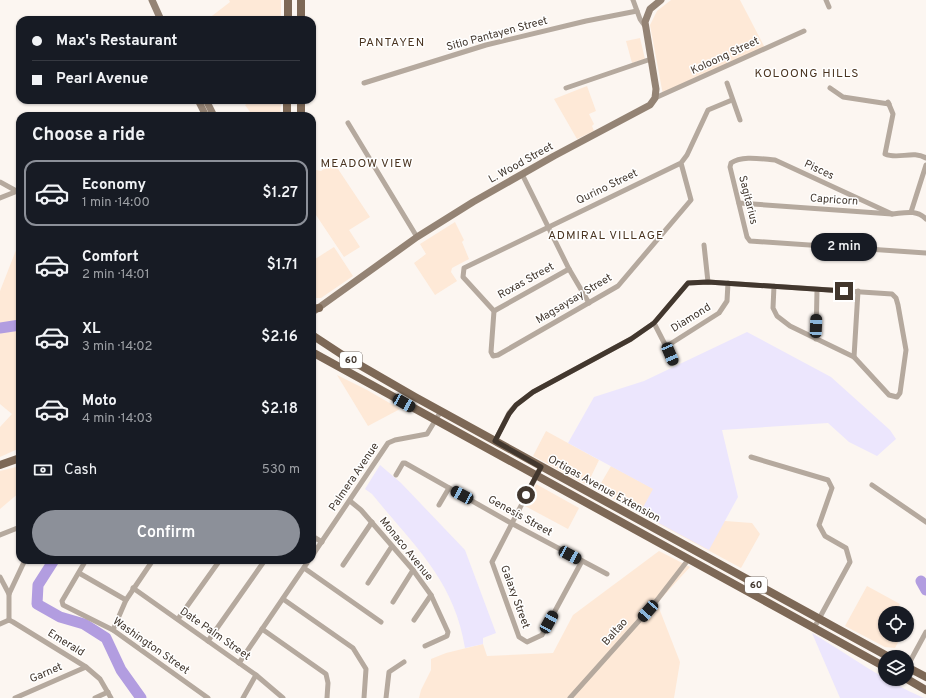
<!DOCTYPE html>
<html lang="en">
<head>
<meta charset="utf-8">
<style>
	:root { --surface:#171b24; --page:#20242c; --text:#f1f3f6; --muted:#9ea1a6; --line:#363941; --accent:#8c9099 }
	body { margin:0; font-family:Overpass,sans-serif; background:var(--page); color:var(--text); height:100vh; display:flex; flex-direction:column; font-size:15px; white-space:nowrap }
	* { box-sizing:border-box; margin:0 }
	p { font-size:13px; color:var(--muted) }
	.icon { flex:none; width:22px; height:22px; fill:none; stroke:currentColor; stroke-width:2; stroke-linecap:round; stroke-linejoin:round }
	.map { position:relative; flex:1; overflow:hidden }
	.side { position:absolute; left:16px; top:112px; width:300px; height:452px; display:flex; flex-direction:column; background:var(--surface); border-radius:12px; box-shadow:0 1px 3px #0004 }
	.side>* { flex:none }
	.guide { position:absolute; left:16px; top:16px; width:300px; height:88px; border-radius:12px; box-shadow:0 1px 3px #0004; display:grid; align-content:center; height:88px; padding:0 16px; background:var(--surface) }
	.controls { position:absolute; left:878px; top:606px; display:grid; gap:8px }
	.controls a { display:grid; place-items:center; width:36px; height:36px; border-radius:50%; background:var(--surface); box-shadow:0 1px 3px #0004; font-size:20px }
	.end { position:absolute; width:18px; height:18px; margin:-9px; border:5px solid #42372e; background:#fff; box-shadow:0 0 0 2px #fff }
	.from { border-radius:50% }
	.bubble { position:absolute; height:28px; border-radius:14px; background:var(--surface); box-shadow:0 1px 3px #0004; font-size:13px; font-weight:600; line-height:28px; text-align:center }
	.car { position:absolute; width:12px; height:24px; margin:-12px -6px; border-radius:5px; box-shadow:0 0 3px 1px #0007; background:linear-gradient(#222 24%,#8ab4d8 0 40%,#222 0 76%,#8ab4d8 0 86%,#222 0) }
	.guide b { display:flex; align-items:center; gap:14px; height:38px; font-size:15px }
	.guide b+b { border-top:1px solid var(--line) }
	.guide i { width:10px; height:10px; background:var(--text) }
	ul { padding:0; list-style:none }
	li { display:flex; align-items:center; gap:12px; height:66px; margin:0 8px 6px; padding:0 8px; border:2px solid transparent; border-radius:12px }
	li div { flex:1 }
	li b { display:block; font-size:15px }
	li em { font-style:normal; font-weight:600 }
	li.active { border-color:var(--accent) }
	li>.icon { width:36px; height:36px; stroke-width:1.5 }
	h2 { padding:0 16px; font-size:18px; line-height:48px }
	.pay { display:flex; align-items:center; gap:10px; height:44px; padding:0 16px; font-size:15px }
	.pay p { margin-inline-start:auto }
	.button { display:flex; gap:8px; margin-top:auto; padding:8px 16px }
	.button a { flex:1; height:46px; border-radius:24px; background:var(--accent); color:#fff; font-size:16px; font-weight:600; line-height:46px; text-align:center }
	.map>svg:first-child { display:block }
	.built { fill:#fee9d7 }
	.green { fill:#ece6fd }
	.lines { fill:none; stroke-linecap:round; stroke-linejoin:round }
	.river { stroke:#b29de0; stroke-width:11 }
	.minor { stroke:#b5a99e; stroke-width:5 }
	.secondary { stroke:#948374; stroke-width:7 }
	.primary { stroke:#7d6856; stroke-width:8 }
	.route { stroke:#42372e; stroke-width:5 }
	.labels { text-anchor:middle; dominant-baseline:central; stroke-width:3; stroke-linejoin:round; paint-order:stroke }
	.shield { fill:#fff; stroke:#7b736d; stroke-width:1 }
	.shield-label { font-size:10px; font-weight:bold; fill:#42372e }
	.street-label { font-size:11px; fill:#42372e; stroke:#fff }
	.neighbourhood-label { font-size:12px; letter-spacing:1px; fill:#4a3420; stroke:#fff }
</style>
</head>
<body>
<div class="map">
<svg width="926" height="698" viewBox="0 0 926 698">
	<rect width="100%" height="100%" fill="#fcf6f1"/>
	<g class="built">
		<polygon points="229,0 281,0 281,20 209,20 208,19 230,2"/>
		<polygon points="671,0 740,0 765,48 663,95 650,25 657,11"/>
		<polygon points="640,38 645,59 632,63 626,41"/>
		<polygon points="587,86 596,111 589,114 594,124 592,126 594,131 577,139 554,99"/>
		<polygon points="252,100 281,100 280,116 253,116 245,105"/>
		<polygon points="334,163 370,217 349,230 360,247 344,257 312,209 312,169 321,171"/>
		<polygon points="455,222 464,240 462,242 469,259 452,268 451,272 457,281 435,295 414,263 426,254 420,244"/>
		<polygon points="20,240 20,448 0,457 0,427 12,414 0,404 0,291"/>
		<polygon points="334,247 353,276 321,298 316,298 312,281 312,261"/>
		<polygon points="337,375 367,390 400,409 368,426"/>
		<polygon points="546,431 599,460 587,485 533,456"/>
		<polygon points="20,466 20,492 0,509 0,471"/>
		<polygon points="611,466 654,489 640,513 597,490"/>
		<polygon points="536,484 579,508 568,529 525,506"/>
		<polygon points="672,492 725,521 752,523 760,534 741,568 656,522"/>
		<polygon points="659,551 690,567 657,603 680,662 674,698 419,698 421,690 431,670 431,659 446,653 483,644 487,656 553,653 573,615"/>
		<polygon points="867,586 900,604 895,613 885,613 885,635 902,635 895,648 885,647 845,626"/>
	</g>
	<g class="green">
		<polygon points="747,332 831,377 890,430 896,439 877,456 849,442 828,423 722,430 738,497 709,550 640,513 653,489 568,443 594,397 644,381"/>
		<path d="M380,465L401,483L465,550L496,633L483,638V644L465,648C454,579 413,545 372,494L365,489Z"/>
		<path d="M812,633C849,655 884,681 924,698H840Z"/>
	</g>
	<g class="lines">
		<g class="river">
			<polyline points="0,328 20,325"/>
			<polyline points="54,560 38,585 37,604 60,617 84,624 106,638 121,670 141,698"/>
			<polyline points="921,581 926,590"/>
		</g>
		<g class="minor">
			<polyline points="633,0 640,19 645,26"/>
			<polyline points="826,0 829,7"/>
			<polyline points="364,83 486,45 586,21 637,11"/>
			<polyline points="727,83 740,120"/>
			<polyline points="566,88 651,59"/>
			<polyline points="830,88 843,97 889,104"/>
			<polyline points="655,98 804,31"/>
			<path d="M888,102L893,114L885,154C898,160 913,150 926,158"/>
			<polyline points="348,123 417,237"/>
			<polyline points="681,163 691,200 618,286 498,355 493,356 491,352 494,311 463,277 464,268 681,163 687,155 708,110 732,100"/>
			<polyline points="522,174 569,269 589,303"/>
			<polyline points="0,182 20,193"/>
			<polyline points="0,198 15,192"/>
			<path d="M739,203L892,214C904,213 916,209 926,219"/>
			<polyline points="911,212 926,165"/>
			<path d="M892,214L775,160C762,159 742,155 731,163L730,167L747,237L750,241L926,253"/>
			<polyline points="704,245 708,282"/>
			<polyline points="494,311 569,269"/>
			<polyline points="654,323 674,362"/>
			<polyline points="816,339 817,290"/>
			<polyline points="667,346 719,313 727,301 728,283"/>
			<polyline points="854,357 858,291"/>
			<polyline points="495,441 509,413 516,405 533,392 631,339 654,323 688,283 708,282 892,294 896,298 898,305 906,350 900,393 897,397 889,395 854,357 790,326 777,316 773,308 774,286"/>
			<polyline points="751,457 828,480 832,488 819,525 825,536 846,548 850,562 814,628"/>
			<polyline points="541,467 492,562 519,637 527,642 542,635 582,561"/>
			<polyline points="396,475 403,463 405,463 511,523 607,574"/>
			<polyline points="872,485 926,522"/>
			<polyline points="350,501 361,510 413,570 431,595 448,632 447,636 425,646"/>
			<polyline points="439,505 449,488"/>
			<polyline points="0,535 20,527"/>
			<polyline points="312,536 322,542"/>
			<polyline points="312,556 388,443 395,440 427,434 441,411"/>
			<polyline points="86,560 62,601 63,605 113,630 208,698"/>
			<polyline points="343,565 372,522"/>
			<polyline points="304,568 381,622"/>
			<polyline points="79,573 126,600"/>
			<polyline points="0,577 9,594"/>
			<polyline points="368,583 392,546"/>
			<polyline points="133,588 256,675 283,698"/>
			<polyline points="283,599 353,648 366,669 364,698"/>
			<polyline points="393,602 413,570"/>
			<polyline points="178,619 220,560"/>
			<polyline points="9,620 9,594 25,560"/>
			<polyline points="414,620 431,595"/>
			<polyline points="0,624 9,620 13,622 86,667 100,679 111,698"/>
			<polyline points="262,629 326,674 328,683 327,698"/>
			<polyline points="113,630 126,600 153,560"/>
			<polyline points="208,641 265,560"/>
			<polyline points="239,663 309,560"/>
			<polyline points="907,667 926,632"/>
			<polyline points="15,698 86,667"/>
			<polyline points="95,698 108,692"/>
			<polyline points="243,698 256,675"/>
			<polyline points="386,698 389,672 404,662"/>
			<polyline points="570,698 654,604 688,560"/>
		</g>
		<g class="secondary">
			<polyline points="152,0 161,20"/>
			<polyline points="198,100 206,116"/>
			<polyline points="206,100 214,116"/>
			<polyline points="314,311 417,237 473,202 554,156 650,105 655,98 656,89 645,22 650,9 661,0"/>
		</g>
		<g class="primary">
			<polyline points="301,0 301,20"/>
			<polyline points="288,20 288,0"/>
			<polyline points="287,116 287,100"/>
			<polyline points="301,116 301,100"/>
			<polyline points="312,309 319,308"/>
			<polyline points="312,335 344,356 415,397 889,657"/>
			<polyline points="312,352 885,667"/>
			<polyline points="0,465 20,458"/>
			<polyline points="907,667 926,677"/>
			<polyline points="907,679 926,690"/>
		</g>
	</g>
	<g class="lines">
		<polyline class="route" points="526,495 541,467 495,441 509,414 516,405 533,392 631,339 654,323 688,283 708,282 844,291"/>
	</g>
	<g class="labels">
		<g class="shield">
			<rect x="340" y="352" width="22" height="16" rx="3"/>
			<rect x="745" y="577" width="22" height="16" rx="3"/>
		</g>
		<g class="shield-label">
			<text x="351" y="360">60</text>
			<text x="756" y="585">60</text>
		</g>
		<g class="street-label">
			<text transform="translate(497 34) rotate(-15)">Sitio Pantayen Street</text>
			<text transform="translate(725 56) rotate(-25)">Koloong Street</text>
			<text transform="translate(521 163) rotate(-29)">L. Wood Street</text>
			<text transform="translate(819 170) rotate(25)">Pisces</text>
			<text transform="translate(607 187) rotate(-26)">Qurino Street</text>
			<text transform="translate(748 200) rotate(76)">Sagitarius</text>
			<text transform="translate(834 200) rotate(4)">Capricorn</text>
			<text transform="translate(526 281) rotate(-29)">Roxas Street</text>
			<text transform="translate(574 299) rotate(-31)">Magsaysay Street</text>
			<text transform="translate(691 318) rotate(-32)">Diamond</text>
			<text transform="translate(354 477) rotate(-56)">Palmera Avenue</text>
			<text transform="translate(604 489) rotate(29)">Ortigas Avenue Extension</text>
			<text transform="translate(520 516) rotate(29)">Genesis Street</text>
			<text transform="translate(406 549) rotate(51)">Monaco Avenue</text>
			<text transform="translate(515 597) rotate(70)">Galaxy Street</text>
			<text transform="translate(615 632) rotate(-48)">Baltao</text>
			<text transform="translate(215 634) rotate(35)">Date Palm Street</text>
			<text transform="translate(66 643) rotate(32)">Emerald</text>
			<text transform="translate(151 646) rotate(35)">Washington Street</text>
			<text transform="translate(46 673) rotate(-23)">Garnet</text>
		</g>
		<g class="neighbourhood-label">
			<text x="392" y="43">PANTAYEN</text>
			<text x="807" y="74">KOLOONG HILLS</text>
			<text x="367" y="164">MEADOW VIEW</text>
			<text x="606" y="236">ADMIRAL VILLAGE</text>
		</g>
	</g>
</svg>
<div class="controls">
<a><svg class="icon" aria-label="locate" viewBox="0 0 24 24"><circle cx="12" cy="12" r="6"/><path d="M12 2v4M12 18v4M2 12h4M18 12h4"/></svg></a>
<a><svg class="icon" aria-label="layers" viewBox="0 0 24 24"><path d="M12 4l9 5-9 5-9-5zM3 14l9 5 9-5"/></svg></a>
</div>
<i class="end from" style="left:526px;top:495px"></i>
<i class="end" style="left:844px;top:291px"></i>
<div class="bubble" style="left:811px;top:233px;width:66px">2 min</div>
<i class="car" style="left:816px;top:326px;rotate:2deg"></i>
<i class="car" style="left:670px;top:354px;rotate:157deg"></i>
<i class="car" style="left:404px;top:403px;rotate:119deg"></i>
<i class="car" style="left:462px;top:495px;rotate:298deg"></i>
<i class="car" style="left:570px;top:555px;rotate:118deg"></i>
<i class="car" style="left:648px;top:611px;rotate:221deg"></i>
<i class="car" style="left:549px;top:622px;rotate:29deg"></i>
<div class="guide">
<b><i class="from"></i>Max's Restaurant</b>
<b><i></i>Pearl Avenue</b>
</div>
<section class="side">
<h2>Choose a ride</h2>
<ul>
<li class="active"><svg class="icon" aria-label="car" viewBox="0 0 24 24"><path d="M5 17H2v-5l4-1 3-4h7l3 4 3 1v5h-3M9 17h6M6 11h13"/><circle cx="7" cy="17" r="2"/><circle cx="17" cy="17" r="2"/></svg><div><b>Economy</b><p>1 min · 14:00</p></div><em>$1.27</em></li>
<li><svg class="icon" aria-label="car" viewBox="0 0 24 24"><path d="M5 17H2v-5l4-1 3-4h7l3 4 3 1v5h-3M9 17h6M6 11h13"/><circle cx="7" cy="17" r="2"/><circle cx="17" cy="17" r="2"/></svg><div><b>Comfort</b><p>2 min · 14:01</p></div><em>$1.71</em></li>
<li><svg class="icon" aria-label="car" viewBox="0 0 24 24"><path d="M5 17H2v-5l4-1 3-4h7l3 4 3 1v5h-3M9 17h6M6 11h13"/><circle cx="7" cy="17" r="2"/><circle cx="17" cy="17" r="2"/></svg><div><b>XL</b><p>3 min · 14:02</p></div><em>$2.16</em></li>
<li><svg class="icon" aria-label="car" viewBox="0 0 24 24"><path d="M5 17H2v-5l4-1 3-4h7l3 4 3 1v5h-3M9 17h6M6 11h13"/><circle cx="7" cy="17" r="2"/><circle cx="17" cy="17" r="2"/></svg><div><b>Moto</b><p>4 min · 14:03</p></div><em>$2.18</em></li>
</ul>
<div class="pay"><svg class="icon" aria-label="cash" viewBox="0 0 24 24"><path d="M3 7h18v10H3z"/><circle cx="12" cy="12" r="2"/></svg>Cash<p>530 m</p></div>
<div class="button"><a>Confirm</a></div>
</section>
</div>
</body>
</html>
